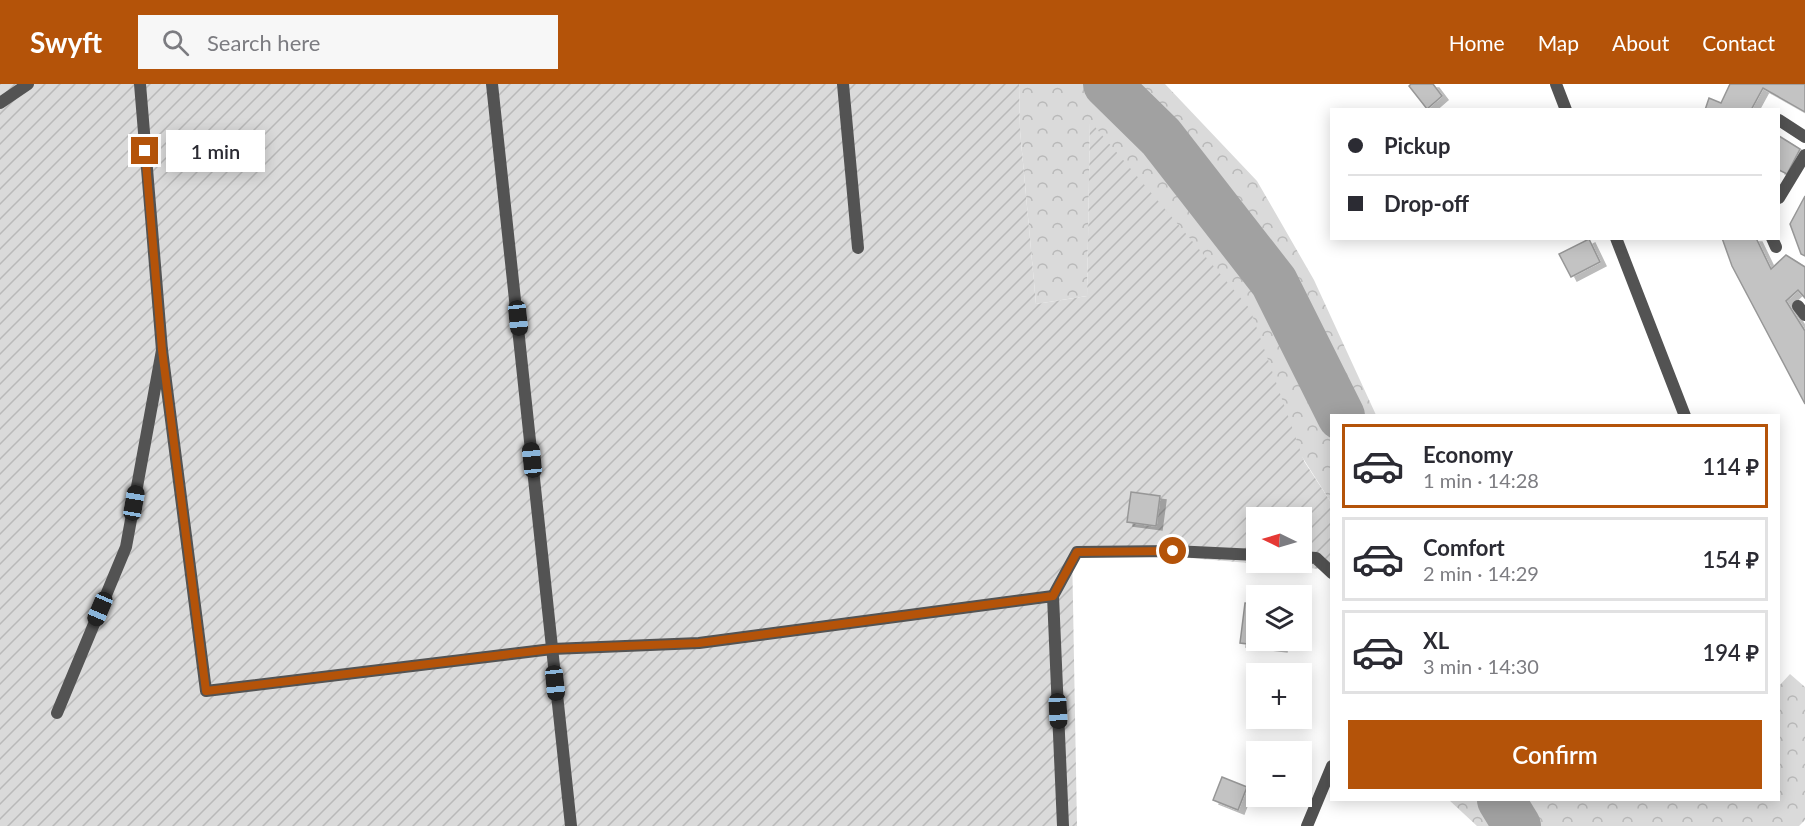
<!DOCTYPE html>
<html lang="en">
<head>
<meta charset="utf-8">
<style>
	:root { --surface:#fff; --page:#f7f7f7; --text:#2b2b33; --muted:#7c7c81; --line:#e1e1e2; --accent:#b45309 }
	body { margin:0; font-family:Lato,sans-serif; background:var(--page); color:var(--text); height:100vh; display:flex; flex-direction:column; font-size:22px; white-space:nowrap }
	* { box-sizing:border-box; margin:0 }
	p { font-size:20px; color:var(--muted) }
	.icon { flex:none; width:33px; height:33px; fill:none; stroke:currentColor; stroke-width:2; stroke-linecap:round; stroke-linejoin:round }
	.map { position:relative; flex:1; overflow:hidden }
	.sheet { position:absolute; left:1330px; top:330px; width:450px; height:387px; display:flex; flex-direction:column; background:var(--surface); border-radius:0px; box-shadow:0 3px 15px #0003 }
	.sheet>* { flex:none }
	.top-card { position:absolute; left:1330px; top:24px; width:450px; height:132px; border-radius:0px; box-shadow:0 3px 15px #0003; display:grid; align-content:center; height:132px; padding:0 18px; background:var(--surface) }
	.needle { width:39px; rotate:275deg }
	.controls { position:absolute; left:1246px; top:423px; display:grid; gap:12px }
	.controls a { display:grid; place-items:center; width:66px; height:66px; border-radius:0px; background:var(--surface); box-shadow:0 3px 15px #0003; font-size:30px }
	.end { position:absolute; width:27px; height:27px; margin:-14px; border:8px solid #b45309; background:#fff; box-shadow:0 0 0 3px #fff }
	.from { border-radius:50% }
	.bubble { position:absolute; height:42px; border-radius:0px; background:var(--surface); box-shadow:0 3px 15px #0003; font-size:20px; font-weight:600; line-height:42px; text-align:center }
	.car { position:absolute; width:18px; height:36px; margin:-18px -9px; border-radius:8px; box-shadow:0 0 4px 2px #0007; background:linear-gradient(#222 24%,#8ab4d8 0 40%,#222 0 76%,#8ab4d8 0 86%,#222 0) }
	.top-card b { display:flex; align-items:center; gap:21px; height:57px; font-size:22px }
	.top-card b+b { border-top:2px solid var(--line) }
	.top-card i { width:15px; height:15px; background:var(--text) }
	ul { padding:10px 0 0; list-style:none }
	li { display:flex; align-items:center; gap:18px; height:84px; margin:0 12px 9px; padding:0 6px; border:3px solid var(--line); border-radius:0px }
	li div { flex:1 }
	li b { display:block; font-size:22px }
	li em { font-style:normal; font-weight:600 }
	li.current { border-color:var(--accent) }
	li>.icon { width:54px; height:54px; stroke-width:1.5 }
	.action { display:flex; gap:12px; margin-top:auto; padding:12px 18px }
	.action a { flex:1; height:69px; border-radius:0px; background:var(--accent); color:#fff; font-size:24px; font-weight:600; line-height:69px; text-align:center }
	header { display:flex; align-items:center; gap:36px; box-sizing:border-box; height:84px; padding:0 30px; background:var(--accent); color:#fff }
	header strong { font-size:28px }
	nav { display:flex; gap:33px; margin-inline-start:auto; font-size:21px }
	.search { width:420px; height:54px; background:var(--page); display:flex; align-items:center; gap:15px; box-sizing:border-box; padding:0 21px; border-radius:0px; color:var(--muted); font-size:22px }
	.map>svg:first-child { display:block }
	.forest { fill:url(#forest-crowns) }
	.garden { fill:url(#garden-furrows); fill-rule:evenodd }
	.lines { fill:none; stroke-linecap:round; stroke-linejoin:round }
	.river { stroke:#a1a1a1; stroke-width:48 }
	.building { fill:#c3c3c3; stroke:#979797; stroke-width:1.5; filter:url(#shadow) }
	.lane { stroke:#535353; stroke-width:12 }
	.street { stroke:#535353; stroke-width:12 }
	.route { stroke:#b45309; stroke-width:8 }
</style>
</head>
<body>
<header>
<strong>Swyft</strong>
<div class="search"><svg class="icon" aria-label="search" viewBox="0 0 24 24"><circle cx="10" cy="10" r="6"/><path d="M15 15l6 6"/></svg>Search here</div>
<nav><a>Home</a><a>Map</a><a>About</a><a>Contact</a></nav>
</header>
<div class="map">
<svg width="1805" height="742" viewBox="0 0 1805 742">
	<defs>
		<pattern id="forest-crowns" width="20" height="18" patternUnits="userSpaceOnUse" patternTransform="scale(1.5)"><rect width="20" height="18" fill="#dadada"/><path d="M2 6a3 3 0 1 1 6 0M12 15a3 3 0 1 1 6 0" fill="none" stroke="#b9b9b9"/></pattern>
		<pattern id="garden-furrows" width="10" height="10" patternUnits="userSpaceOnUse" patternTransform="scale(1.5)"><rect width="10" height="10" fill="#dadada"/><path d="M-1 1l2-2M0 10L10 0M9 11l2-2" fill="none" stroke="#b9b9b9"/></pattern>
		<filter id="shadow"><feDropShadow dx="6" dy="4" stdDeviation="0" flood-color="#0004"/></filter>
	</defs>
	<rect width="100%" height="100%" fill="#fff"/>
	<g class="forest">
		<polygon points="1019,0 1165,0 1257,97 1314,196 1376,331 1332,332 1332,420 1090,38 1087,212 1036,220 1020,46"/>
		<polygon points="1790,590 1805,603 1805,736 1799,742 1477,742 1449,716 1779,716 1779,602"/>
	</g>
	<path class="garden" d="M0,0H1019L1020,46L1036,220L1087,212L1090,37L1250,225L1304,377L1332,420V486L1072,464L1077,742H0ZM1257,434H1302V478H1257Z"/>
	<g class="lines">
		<g class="river">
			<polyline points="1107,0 1161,53 1274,198 1341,332"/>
			<polyline points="1501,716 1517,742"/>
		</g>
	</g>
	<g class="building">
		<polygon points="1411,0 1433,0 1442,12 1427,25 1409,2"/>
		<polygon points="1730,0 1805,0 1805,28 1763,4 1751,26 1705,26 1709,14 1721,19"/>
		<polygon points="1779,52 1800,65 1787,90 1779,86"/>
		<polygon points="1805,112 1805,172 1801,170 1790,140"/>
		<polygon points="1722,154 1756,154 1771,185 1786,171 1805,183 1805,214 1798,206 1786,217 1805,247 1805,320 1732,182"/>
		<polygon points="1589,155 1600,178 1571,193 1559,170"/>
		<polygon points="1131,408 1160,412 1156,442 1127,438"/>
		<polygon points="1245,519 1257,520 1257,556 1282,556 1281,564 1240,559"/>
		<polygon points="1222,693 1247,703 1238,726 1213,716"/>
	</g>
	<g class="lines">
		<g class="lane">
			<polyline points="492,0 571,742"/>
			<polyline points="843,0 858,164"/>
			<polyline points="0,19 28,0"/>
			<polyline points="1779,36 1805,53"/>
			<polyline points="1779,114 1805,71"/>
			<polyline points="1772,154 1776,163"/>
			<polyline points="1798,222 1805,231"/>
			<polyline points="162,266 206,607 552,565 699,559 1053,512 1063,742"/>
			<polyline points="57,629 126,463 162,266 140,0"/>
		</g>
		<g class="street">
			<polyline points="1556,0 1566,26"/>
			<polyline points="1616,154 1685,332"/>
			<polyline points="1302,473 1316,474 1332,489"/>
			<polyline points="1053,512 1077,468 1173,467 1257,471"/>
			<polyline points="1307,742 1332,682"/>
		</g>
	</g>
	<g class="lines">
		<polyline class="route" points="145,67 162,266 206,607 552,565 699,559 1053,512 1077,468 1173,467"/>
	</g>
</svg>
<div class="controls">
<a><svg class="needle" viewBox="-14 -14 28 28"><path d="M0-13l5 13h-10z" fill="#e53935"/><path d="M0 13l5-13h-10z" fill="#7c7c81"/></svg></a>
<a><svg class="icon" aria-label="layers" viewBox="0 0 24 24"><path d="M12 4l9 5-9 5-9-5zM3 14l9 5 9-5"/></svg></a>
<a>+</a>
<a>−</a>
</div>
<i class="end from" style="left:1173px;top:467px"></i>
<i class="end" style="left:145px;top:67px"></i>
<div class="bubble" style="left:166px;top:46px;width:99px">1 min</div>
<i class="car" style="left:518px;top:234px;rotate:174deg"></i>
<i class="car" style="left:532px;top:376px;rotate:354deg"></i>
<i class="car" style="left:134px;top:419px;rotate:10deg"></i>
<i class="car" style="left:100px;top:525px;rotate:203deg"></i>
<i class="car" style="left:555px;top:599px;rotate:174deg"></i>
<i class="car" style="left:1058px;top:627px;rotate:177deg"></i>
<div class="top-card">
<b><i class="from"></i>Pickup</b>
<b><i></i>Drop-off</b>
</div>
<section class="sheet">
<ul>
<li class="current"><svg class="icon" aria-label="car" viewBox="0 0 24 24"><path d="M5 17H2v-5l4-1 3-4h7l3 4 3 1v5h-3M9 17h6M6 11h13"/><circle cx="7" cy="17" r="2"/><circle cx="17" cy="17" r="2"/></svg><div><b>Economy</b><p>1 min · 14:28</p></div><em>114 ₽</em></li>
<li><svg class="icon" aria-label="car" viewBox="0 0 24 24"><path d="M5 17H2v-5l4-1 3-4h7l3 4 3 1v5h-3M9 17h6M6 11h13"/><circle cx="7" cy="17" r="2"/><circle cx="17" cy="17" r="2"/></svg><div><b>Comfort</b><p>2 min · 14:29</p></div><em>154 ₽</em></li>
<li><svg class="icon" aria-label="car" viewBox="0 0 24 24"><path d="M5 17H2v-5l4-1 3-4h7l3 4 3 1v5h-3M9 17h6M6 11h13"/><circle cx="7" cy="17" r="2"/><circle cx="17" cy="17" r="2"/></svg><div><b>XL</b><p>3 min · 14:30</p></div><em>194 ₽</em></li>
</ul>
<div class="action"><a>Confirm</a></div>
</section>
</div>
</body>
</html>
